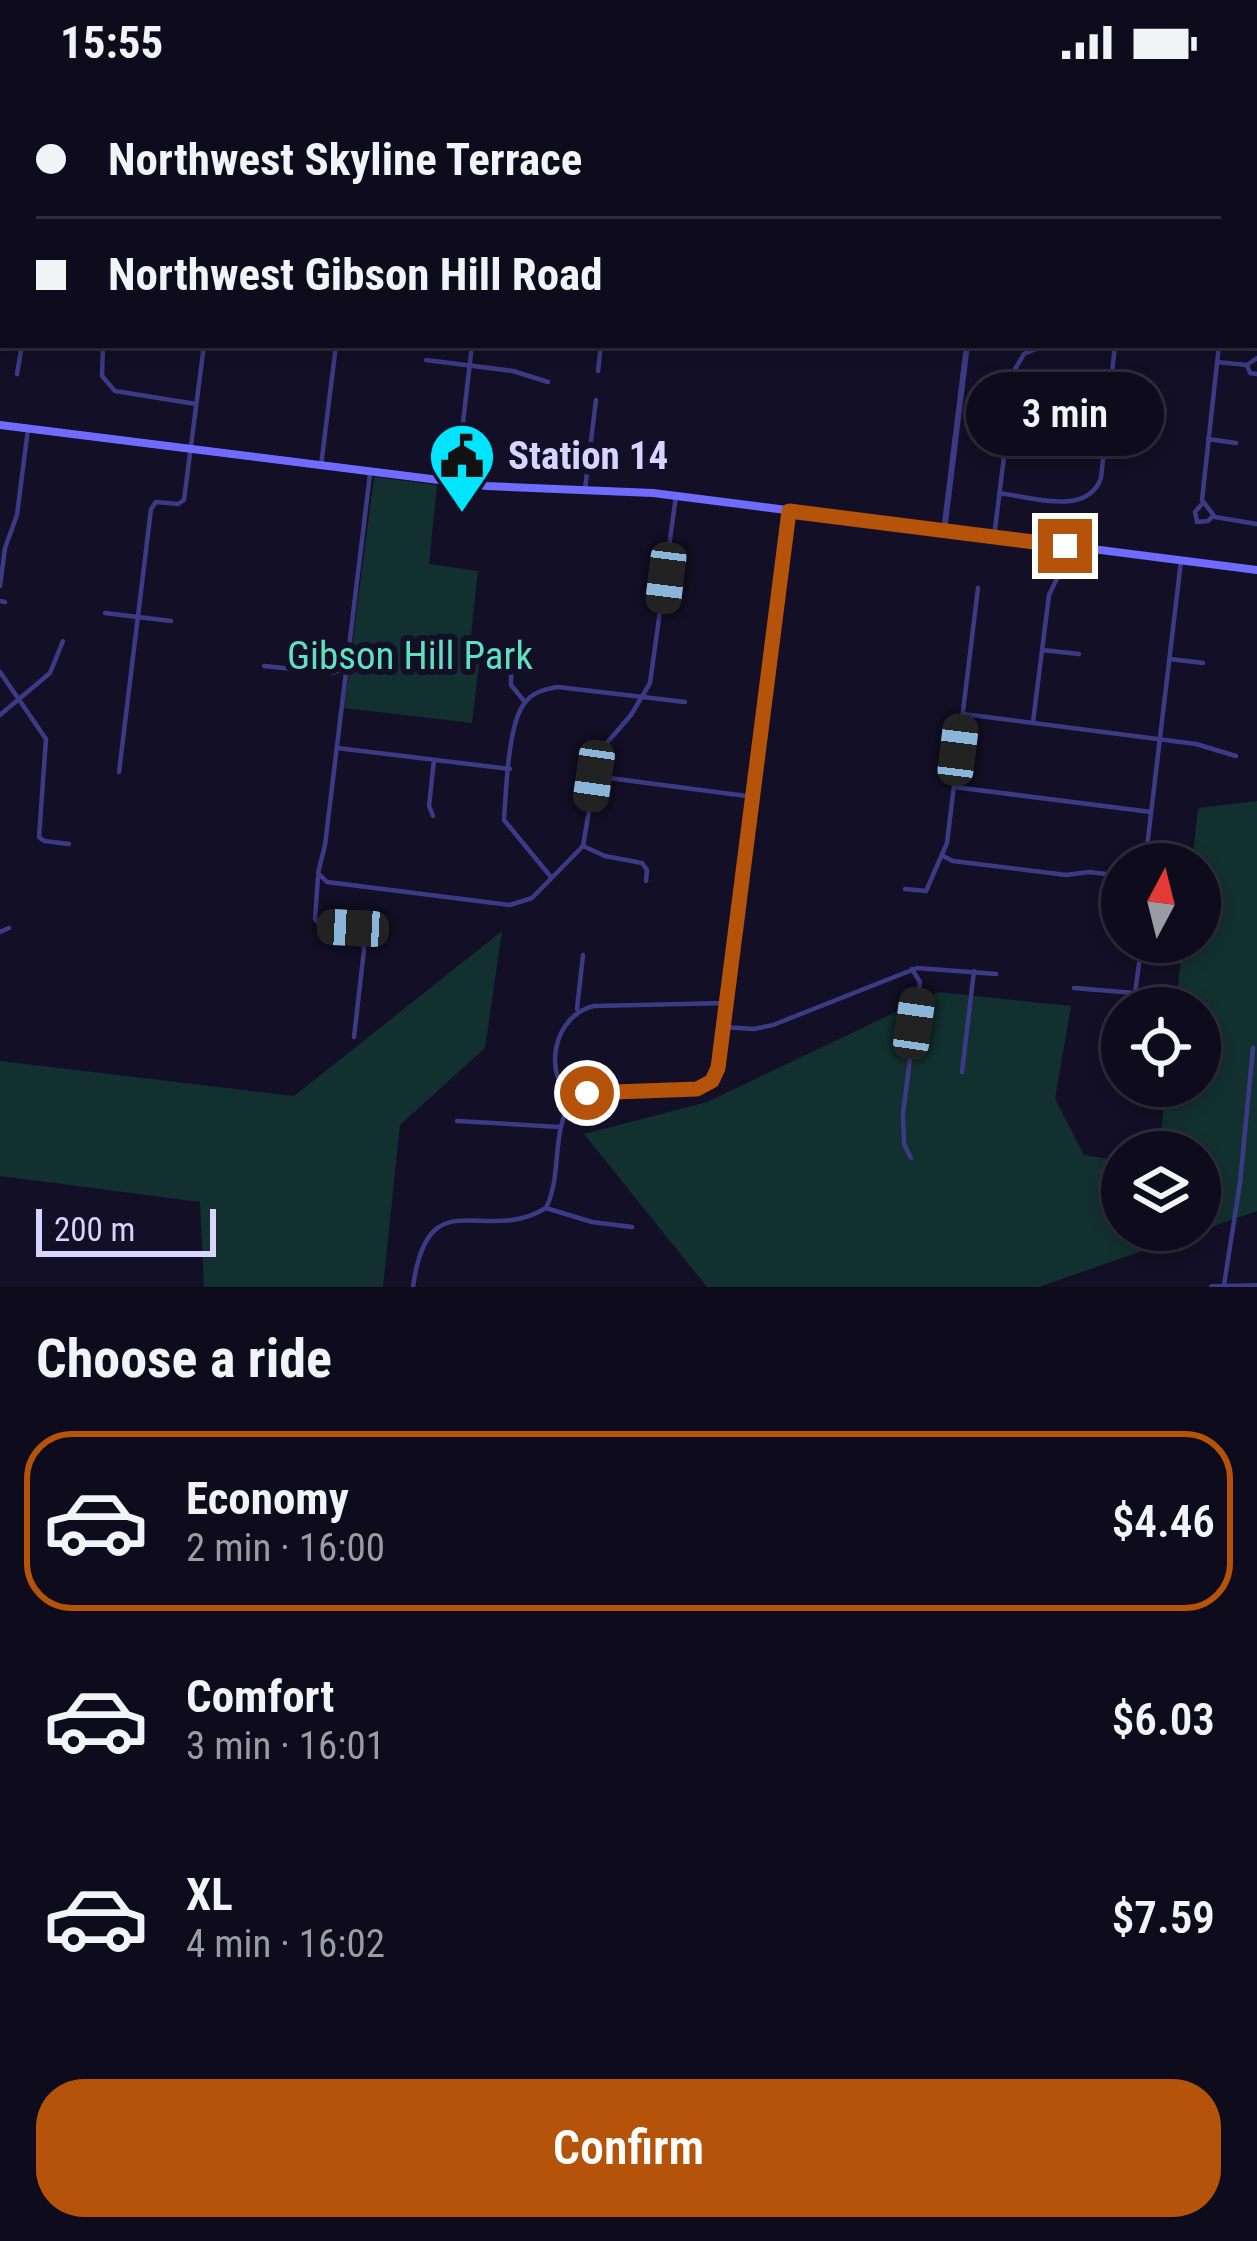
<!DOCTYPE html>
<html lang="en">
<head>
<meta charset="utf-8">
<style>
	:root { --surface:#0e0b1c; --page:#1c1929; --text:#f1f3f6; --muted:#9b9ba3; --line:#2e2b3b; --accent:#b45309 }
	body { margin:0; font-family:"Roboto Condensed",sans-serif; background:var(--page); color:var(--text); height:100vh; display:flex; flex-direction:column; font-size:45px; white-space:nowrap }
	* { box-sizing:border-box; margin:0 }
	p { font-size:39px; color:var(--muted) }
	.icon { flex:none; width:66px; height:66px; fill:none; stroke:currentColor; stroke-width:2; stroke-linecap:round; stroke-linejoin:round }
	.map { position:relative; height:1203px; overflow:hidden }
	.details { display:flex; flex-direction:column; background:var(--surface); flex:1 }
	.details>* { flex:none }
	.banner { position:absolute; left:0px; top:0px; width:1257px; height:264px; box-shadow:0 6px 18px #0003,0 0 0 3px var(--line); display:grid; align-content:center; height:264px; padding:0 36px; background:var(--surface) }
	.needle { width:78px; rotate:7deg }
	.fabs { position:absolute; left:1101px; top:759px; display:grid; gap:24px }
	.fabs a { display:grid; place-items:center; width:120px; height:120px; border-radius:50%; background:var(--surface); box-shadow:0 6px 18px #0003,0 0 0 3px var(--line); font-size:60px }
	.scale { position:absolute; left:36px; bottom:30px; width:180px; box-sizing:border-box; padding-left:12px; border:6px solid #d9d4ff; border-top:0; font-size:33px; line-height:42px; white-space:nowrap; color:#d9d4ff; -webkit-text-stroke:9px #130f26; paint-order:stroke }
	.end { position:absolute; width:54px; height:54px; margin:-27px; border:15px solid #b45309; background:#fff; box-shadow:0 0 0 6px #fff }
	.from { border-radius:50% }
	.bubble { position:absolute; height:84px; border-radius:42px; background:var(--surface); box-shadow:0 6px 18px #0003,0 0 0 3px var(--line); font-size:39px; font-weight:600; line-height:84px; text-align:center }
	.car { position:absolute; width:36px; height:72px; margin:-36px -18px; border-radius:15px; box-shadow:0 0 9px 3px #0007; background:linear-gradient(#222 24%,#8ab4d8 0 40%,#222 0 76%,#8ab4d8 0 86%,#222 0) }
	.banner b { display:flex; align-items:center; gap:42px; height:114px; font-size:45px }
	.banner b+b { border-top:3px solid var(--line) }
	.banner i { width:30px; height:30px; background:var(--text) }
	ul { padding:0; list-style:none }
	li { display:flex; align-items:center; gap:36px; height:180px; margin:0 24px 18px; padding:0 12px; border:6px solid transparent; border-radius:48px }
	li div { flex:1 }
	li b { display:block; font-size:45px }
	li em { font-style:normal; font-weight:600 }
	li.selected { border-color:var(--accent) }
	li>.icon { width:108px; height:108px; stroke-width:1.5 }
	h2 { padding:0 36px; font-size:54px; line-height:144px }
	.primary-button { display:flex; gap:24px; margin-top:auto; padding:24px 36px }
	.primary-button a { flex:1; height:138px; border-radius:48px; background:var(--accent); color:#fff; font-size:48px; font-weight:600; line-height:138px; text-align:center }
	.status { display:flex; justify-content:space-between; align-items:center; height:84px; padding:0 60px; background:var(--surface); direction:ltr }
	.status svg { height:33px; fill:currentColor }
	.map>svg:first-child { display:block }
	.green { fill:#12302f }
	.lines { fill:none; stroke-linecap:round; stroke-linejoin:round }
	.stream { stroke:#0c2248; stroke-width:3 }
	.minor { stroke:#3d3a85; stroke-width:4.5 }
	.tertiary { stroke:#3d3a85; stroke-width:6 }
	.secondary { stroke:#6f6bff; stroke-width:8 }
	.route { stroke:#b45309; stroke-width:15 }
	.labels { text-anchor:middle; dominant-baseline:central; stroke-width:12; stroke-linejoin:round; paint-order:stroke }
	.poi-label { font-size:39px; font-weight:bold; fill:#d9d4ff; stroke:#130f26; text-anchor:start }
	.park-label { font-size:39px; fill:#5fe0c0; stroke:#130f26 }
</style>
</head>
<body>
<div class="status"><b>15:55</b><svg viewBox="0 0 49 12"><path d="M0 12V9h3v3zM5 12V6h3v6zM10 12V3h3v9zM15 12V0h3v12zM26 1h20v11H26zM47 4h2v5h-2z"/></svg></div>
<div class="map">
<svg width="1257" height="1203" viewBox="0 0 1257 1203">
	<rect width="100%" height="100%" fill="#130f26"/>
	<g class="green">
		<polygon points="374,393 437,401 429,480 478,487 469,570 480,572 472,639 344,624"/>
		<polygon points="1257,717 1257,1127 1039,1203 707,1203 584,1050 707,1018 938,908 1071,922 1055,1015 1084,1071 1122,1077 1122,1146 1200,1146 1200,1068 1159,1068 1166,1002 1200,1002 1200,924 1175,924 1183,858 1200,858 1200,780 1192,780 1198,724"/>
		<polygon points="502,847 485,964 400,1041 383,1203 204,1203 200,1118 0,1092 0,977 294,1012"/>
	</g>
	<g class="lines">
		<g class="stream">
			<polyline points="789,457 791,442"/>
			<polyline points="787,473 788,466"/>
			<polyline points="777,554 786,484"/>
			<polyline points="770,606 775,565"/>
			<polyline points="765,654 769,617"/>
			<polyline points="762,680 764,664"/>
			<polyline points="758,709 761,690"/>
			<polyline points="750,778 756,729"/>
			<polyline points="747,807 749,784"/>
			<polyline points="742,848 746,816"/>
		</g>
		<g class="minor">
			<polyline points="43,0 68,3"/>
			<polyline points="0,2 5,0"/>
			<polyline points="134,3 134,0"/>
			<polyline points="236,3 236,0"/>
			<polyline points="413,3 413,0"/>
			<polyline points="503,3 504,0"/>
			<polyline points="645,3 646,0"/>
			<polyline points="726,3 726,0"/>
			<polyline points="1257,4 1257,46"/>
			<polyline points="1254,69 1257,49"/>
			<polyline points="1254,106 1257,116"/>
			<polyline points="1254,134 1257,133"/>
			<polyline points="0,248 3,248"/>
			<polyline points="103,261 102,292 115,307 196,320"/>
			<polyline points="1219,261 1202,416 1215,433 1257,440"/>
			<polyline points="1257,274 1247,281 1250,289 1257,290"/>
			<polyline points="426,276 513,287 548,298"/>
			<polyline points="1217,278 1247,281"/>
			<polyline points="598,287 601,261"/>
			<polyline points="17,290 22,261"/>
			<polyline points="1008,337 1039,341"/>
			<polyline points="1208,355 1236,359"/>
			<polyline points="321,382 336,261"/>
			<polyline points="370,390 325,761 318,789 327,798 510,821 532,814 583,762 599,668 631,631 650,599 676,412"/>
			<polyline points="456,398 472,261"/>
			<polyline points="585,405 596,316"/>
			<path d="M999,409C1032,413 1087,433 1101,394L1115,261"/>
			<polyline points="1203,419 1195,428 1197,438 1208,437 1213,432"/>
			<polyline points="994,453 1015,285 1024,270 1045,261"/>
			<polyline points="0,502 5,464 17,431 28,345"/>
			<polyline points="0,517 5,518"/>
			<polyline points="105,529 171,537"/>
			<polyline points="1042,566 1079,570"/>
			<polyline points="1170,575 1203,579"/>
			<polyline points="511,577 511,601 525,618"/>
			<polyline points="264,582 333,589 347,583"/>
			<polyline points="0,588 46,655 39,753 44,757 69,760"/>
			<polyline points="963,630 1196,660 1236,672"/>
			<polyline points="0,631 50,589 63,557"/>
			<polyline points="1033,638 1049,511 1062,484 1065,462"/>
			<polyline points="337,664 510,685"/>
			<polyline points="119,688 151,425 156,418 178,420 184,416 204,261"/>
			<polyline points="594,692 754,713"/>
			<polyline points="954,703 1151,728"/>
			<polyline points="433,732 429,722 434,676"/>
			<polyline points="583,762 605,772 642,779 647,786 646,797"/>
			<polyline points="943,772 953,777 1066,791 1089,788 1122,792"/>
			<polyline points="1145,780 1181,477"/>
			<polyline points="318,793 315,835 322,843 353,844 362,849 364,866 354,953"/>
			<path d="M551,793L504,736C506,708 508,640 524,620C532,608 545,605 558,603L685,618"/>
			<polyline points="905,805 926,807 947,759 978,504"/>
			<polyline points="0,848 9,844"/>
			<polyline points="1074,904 1135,909 1142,858"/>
			<polyline points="577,925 583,871"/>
			<polyline points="725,943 754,945 773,941 917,884 996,890"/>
			<polyline points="962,988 974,887"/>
			<polyline points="573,1015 593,1008 697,1005 712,997 718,984 789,427"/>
			<path d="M573,1015C541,990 554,931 594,922L727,919"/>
			<polyline points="457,1037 560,1043"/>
			<polyline points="911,1074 904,1060 903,1029 920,898 912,885"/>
			<polyline points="546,1124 592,1138 632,1143"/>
			<polyline points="1224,1201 1240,1099 1253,964"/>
			<path d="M413,1203C428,1093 484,1162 546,1124C563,1090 550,1047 573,1015"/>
		</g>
		<g class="tertiary">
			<polyline points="997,3 998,0"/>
			<polyline points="944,447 967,261"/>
			<polyline points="1212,1203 1257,1202"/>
		</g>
		<polyline class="secondary" points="0,341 487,402 653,409 1257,486"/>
	</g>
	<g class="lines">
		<polyline class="route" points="587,1009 697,1005 712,997 718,984 789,427 1065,462"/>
	</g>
	<defs>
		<symbol id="civic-pin" viewBox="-11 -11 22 30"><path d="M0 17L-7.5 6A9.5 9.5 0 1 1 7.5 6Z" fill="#00e5ff" stroke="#130f26"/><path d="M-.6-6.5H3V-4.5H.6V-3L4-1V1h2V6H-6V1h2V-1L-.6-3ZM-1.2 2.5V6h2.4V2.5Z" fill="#111"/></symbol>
	</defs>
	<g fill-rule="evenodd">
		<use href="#civic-pin" x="424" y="334" width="76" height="104"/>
	</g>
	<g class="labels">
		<g class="poi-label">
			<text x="508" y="372">Station 14</text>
		</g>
		<g class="park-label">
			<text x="410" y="572">Gibson Hill Park</text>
		</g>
	</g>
</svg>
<div class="fabs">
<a><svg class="needle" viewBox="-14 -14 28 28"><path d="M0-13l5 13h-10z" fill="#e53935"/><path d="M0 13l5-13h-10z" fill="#9b9ba3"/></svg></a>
<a><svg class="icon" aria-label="locate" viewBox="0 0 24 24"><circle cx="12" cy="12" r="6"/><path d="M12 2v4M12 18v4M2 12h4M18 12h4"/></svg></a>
<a><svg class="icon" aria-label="layers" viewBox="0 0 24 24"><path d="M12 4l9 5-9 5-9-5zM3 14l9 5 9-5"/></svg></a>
</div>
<div class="scale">200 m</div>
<i class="end from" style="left:587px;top:1009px"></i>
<i class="end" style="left:1065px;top:462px"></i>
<div class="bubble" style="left:966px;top:288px;width:198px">3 min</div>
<i class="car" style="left:666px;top:494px;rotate:187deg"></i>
<i class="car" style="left:958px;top:666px;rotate:7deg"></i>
<i class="car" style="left:594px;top:692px;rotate:188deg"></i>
<i class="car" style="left:353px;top:844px;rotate:273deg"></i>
<i class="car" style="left:914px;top:939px;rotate:8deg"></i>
<div class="banner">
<b><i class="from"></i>Northwest Skyline Terrace</b>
<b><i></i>Northwest Gibson Hill Road</b>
</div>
</div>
<section class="details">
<h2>Choose a ride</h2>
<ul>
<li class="selected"><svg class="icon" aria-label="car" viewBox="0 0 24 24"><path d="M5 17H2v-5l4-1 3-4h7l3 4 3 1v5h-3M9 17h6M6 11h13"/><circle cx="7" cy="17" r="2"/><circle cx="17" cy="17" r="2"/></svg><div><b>Economy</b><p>2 min · 16:00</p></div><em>$4.46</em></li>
<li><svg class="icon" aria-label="car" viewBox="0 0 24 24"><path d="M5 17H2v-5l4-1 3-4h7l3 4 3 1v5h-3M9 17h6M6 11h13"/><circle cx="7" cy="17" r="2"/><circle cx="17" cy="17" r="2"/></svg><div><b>Comfort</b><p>3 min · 16:01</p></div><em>$6.03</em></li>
<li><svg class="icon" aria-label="car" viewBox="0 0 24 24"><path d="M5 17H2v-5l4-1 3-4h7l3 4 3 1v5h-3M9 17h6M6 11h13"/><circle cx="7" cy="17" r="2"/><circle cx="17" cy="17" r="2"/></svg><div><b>XL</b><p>4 min · 16:02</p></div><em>$7.59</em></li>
</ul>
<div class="primary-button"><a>Confirm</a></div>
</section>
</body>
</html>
